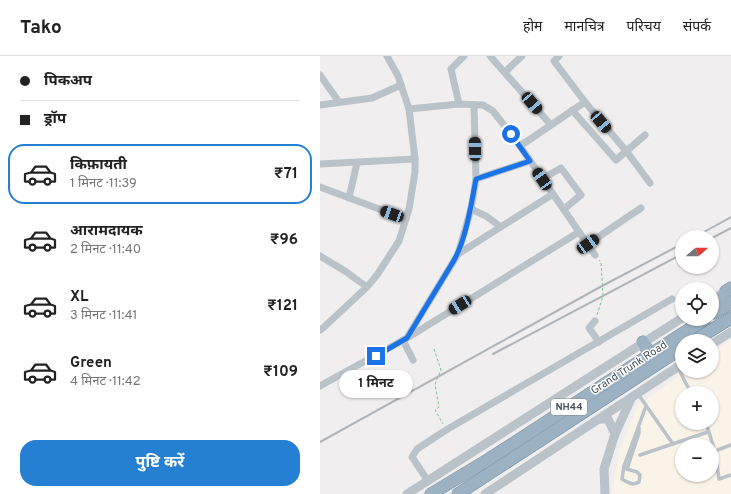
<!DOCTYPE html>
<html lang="hi">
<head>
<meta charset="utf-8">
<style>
	:root { --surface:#fff; --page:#f2f2f2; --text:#222; --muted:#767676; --line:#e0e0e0; --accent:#257fd3 }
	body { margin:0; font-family:Overpass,"Noto Sans Devanagari",sans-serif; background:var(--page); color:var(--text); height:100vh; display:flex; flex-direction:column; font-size:15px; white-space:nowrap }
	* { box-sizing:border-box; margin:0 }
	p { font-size:13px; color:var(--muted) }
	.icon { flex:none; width:22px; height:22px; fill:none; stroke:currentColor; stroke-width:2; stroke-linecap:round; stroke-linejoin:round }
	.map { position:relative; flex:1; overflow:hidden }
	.details { display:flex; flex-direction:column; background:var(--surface); width:320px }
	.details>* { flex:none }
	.top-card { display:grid; align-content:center; height:88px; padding:0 20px; background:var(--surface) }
	.needle { width:26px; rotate:70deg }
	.controls { position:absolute; left:355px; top:174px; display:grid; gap:8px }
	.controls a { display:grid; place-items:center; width:44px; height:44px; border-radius:50%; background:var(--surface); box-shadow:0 1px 3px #0004; font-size:20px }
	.end { position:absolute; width:18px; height:18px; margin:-9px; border:5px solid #1a73e8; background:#fff; box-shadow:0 0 0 2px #fff }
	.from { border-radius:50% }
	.bubble { position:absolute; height:28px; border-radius:14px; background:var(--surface); box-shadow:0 1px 3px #0004; font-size:13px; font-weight:700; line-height:28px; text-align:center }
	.car { position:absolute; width:12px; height:24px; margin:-12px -6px; border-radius:5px; box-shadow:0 0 3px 1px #0007; background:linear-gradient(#222 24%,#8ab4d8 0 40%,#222 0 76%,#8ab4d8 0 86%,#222 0) }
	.top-card b { display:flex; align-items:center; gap:14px; height:38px; font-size:15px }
	.top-card b+b { border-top:1px solid var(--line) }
	.top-card i { width:10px; height:10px; background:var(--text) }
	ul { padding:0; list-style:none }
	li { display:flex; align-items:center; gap:12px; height:60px; margin:0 8px 6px; padding:0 12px; border:2px solid transparent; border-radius:16px }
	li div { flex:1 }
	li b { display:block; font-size:15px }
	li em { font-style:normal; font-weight:700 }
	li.on { border-color:var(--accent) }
	li>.icon { width:36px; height:36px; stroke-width:1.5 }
	.button { display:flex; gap:8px; margin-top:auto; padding:8px 20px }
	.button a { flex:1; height:46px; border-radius:16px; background:var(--accent); color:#fff; font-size:16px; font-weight:700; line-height:46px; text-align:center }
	header { display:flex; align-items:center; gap:24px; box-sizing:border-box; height:56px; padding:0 20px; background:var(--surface); border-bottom:1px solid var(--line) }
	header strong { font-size:19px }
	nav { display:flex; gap:22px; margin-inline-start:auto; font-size:14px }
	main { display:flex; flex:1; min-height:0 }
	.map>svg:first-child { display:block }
	.commercial { fill:#faf3e8; fill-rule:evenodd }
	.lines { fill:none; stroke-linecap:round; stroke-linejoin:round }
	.trunk-casing { stroke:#748fa5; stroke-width:13 }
	.path { stroke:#79c79a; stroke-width:1; stroke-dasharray:3 2; stroke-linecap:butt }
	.service { stroke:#bac3ca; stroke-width:3.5 }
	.minor { stroke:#bac3ca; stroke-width:7 }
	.tertiary { stroke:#bac3ca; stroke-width:9 }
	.trunk { stroke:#9cb2c2; stroke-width:12 }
	.rail { stroke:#b0b4b8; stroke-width:2 }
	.route { stroke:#1a73e8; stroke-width:5 }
	.labels { text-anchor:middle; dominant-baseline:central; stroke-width:3; stroke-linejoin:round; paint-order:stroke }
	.shield { fill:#fff; stroke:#7e868c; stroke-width:1 }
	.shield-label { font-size:10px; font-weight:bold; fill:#47525a }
	.street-label { font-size:11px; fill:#47525a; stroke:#fff }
</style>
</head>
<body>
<header>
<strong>Tako</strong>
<nav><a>होम</a><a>मानचित्र</a><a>परिचय</a><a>संपर्क</a></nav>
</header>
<main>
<section class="details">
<div class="top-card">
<b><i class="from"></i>पिकअप</b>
<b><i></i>ड्रॉप</b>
</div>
<ul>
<li class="on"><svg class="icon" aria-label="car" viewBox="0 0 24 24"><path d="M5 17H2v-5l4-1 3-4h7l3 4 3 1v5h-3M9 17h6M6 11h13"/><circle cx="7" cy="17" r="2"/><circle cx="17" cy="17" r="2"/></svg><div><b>किफ़ायती</b><p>1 मिनट · 11:39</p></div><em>₹71</em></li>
<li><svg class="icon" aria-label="car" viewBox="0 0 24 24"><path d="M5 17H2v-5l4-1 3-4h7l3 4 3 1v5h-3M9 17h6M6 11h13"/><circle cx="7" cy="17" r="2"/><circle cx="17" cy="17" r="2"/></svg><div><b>आरामदायक</b><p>2 मिनट · 11:40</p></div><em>₹96</em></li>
<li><svg class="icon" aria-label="car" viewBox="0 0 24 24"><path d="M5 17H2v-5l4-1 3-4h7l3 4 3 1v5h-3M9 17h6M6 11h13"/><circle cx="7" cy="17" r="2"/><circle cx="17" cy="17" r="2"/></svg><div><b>XL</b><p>3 मिनट · 11:41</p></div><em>₹121</em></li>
<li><svg class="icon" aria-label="car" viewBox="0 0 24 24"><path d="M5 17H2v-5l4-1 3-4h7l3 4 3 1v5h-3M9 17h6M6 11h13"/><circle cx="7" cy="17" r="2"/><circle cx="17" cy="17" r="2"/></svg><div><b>Green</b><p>4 मिनट · 11:42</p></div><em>₹109</em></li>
</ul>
<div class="button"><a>पुष्टि करें</a></div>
</section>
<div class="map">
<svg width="411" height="438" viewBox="0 0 411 438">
	<rect width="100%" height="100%" fill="#f0eeee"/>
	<path class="commercial" d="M411,283V438H291L300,393L318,349L366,315H392V297ZM362,337H392V367H362ZM362,389H392V419H362Z"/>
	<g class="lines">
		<defs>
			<g id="trunk">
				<polyline points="395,256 411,247"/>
				<polyline points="394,257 406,235 411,232"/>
				<polyline points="374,285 411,262"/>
				<polyline points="323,286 330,299"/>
				<polyline points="111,438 169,403 385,263"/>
				<polyline points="138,438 362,292"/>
			</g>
		</defs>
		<use href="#trunk" class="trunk-casing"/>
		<g class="path">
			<polyline points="277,259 283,240 281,206 279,204"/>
			<polyline points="114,293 121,314 115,328 119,351 115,354 123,368"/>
		</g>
		<g class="service">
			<polyline points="358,312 371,337"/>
			<polyline points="318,338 353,388"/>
			<polyline points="386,367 395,395"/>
			<path d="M319,371V377L307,413L317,416L320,419L319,426C313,430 307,426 302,423L304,410L326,350"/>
			<polyline points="411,389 395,395 399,423 411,419"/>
			<polyline points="320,399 388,376"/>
		</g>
		<g class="minor">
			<polyline points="170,0 230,68"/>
			<polyline points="239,0 234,5 265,46 307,96 330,127"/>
			<polyline points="185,16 202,0"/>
			<polyline points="0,19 19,46"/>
			<polyline points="139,48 131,13 144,0"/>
			<polyline points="0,49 52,42 81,29"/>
			<polyline points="89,53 139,48 163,49 173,55 200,90 275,199"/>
			<polyline points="252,54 296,104 325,79"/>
			<polyline points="200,90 265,46"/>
			<polyline points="0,108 95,103"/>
			<polyline points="156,123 210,105"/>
			<polyline points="222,123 241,112 261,139 244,153"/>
			<polyline points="0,131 86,163"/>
			<polyline points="29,142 37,107"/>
			<polyline points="151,153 166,160 181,171"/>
			<polyline points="268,188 321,152"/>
			<polyline points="138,198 233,138"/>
			<polyline points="0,200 25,215 47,231"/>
			<polyline points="275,265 269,272 279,286"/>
			<polyline points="0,274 3,272 47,231 57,219 79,185 89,153 95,116 95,103 89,53 78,20 67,0"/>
			<polyline points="88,280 138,198 151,153 156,123 154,49"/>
			<polyline points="83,284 93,304"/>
			<polyline points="0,330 87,282 259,176"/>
			<polyline points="108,425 92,401 97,393 126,374 352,243"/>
		</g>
		<g class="tertiary">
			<polyline points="392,244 406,235"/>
			<polyline points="392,288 411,276"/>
			<polyline points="280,363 288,363 295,378"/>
			<polyline points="87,438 362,262"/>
			<polyline points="165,438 362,308"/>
			<polyline points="285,438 284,413 295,378 311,343"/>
		</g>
		<use href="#trunk" class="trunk"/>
		<g class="rail">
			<polyline points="375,181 411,161"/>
			<polyline points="392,182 411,172"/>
			<polyline points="173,298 362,198"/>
			<polyline points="0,386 282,230 362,188"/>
		</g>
	</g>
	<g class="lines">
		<path class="route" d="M56,300L87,282L133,206C146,184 151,149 156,123L210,105L191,78"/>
	</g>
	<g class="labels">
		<rect class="shield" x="231" y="343" width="36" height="16" rx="3"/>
		<g class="shield-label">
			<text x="249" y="351">NH44</text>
		</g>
		<g class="street-label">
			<text transform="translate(309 312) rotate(-33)">Grand Trunk Road</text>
		</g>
	</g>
</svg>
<div class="controls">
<a><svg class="needle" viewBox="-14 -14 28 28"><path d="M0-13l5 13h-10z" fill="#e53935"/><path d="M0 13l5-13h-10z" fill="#767676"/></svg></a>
<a><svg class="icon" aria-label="locate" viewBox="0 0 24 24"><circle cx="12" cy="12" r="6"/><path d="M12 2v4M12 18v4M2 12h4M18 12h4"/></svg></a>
<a><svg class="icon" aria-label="layers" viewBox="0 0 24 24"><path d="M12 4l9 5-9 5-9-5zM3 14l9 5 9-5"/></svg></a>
<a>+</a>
<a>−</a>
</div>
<i class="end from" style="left:191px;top:78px"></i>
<i class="end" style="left:56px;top:300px"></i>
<div class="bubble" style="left:19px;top:314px;width:74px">1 मिनट</div>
<i class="car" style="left:212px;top:47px;rotate:139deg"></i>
<i class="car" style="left:281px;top:66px;rotate:140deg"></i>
<i class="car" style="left:155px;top:93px;rotate:359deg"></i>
<i class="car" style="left:222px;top:123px;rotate:326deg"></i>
<i class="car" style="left:72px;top:158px;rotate:290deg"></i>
<i class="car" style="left:268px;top:188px;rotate:56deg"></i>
<i class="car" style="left:140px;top:249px;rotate:238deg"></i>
</div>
</main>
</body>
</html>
